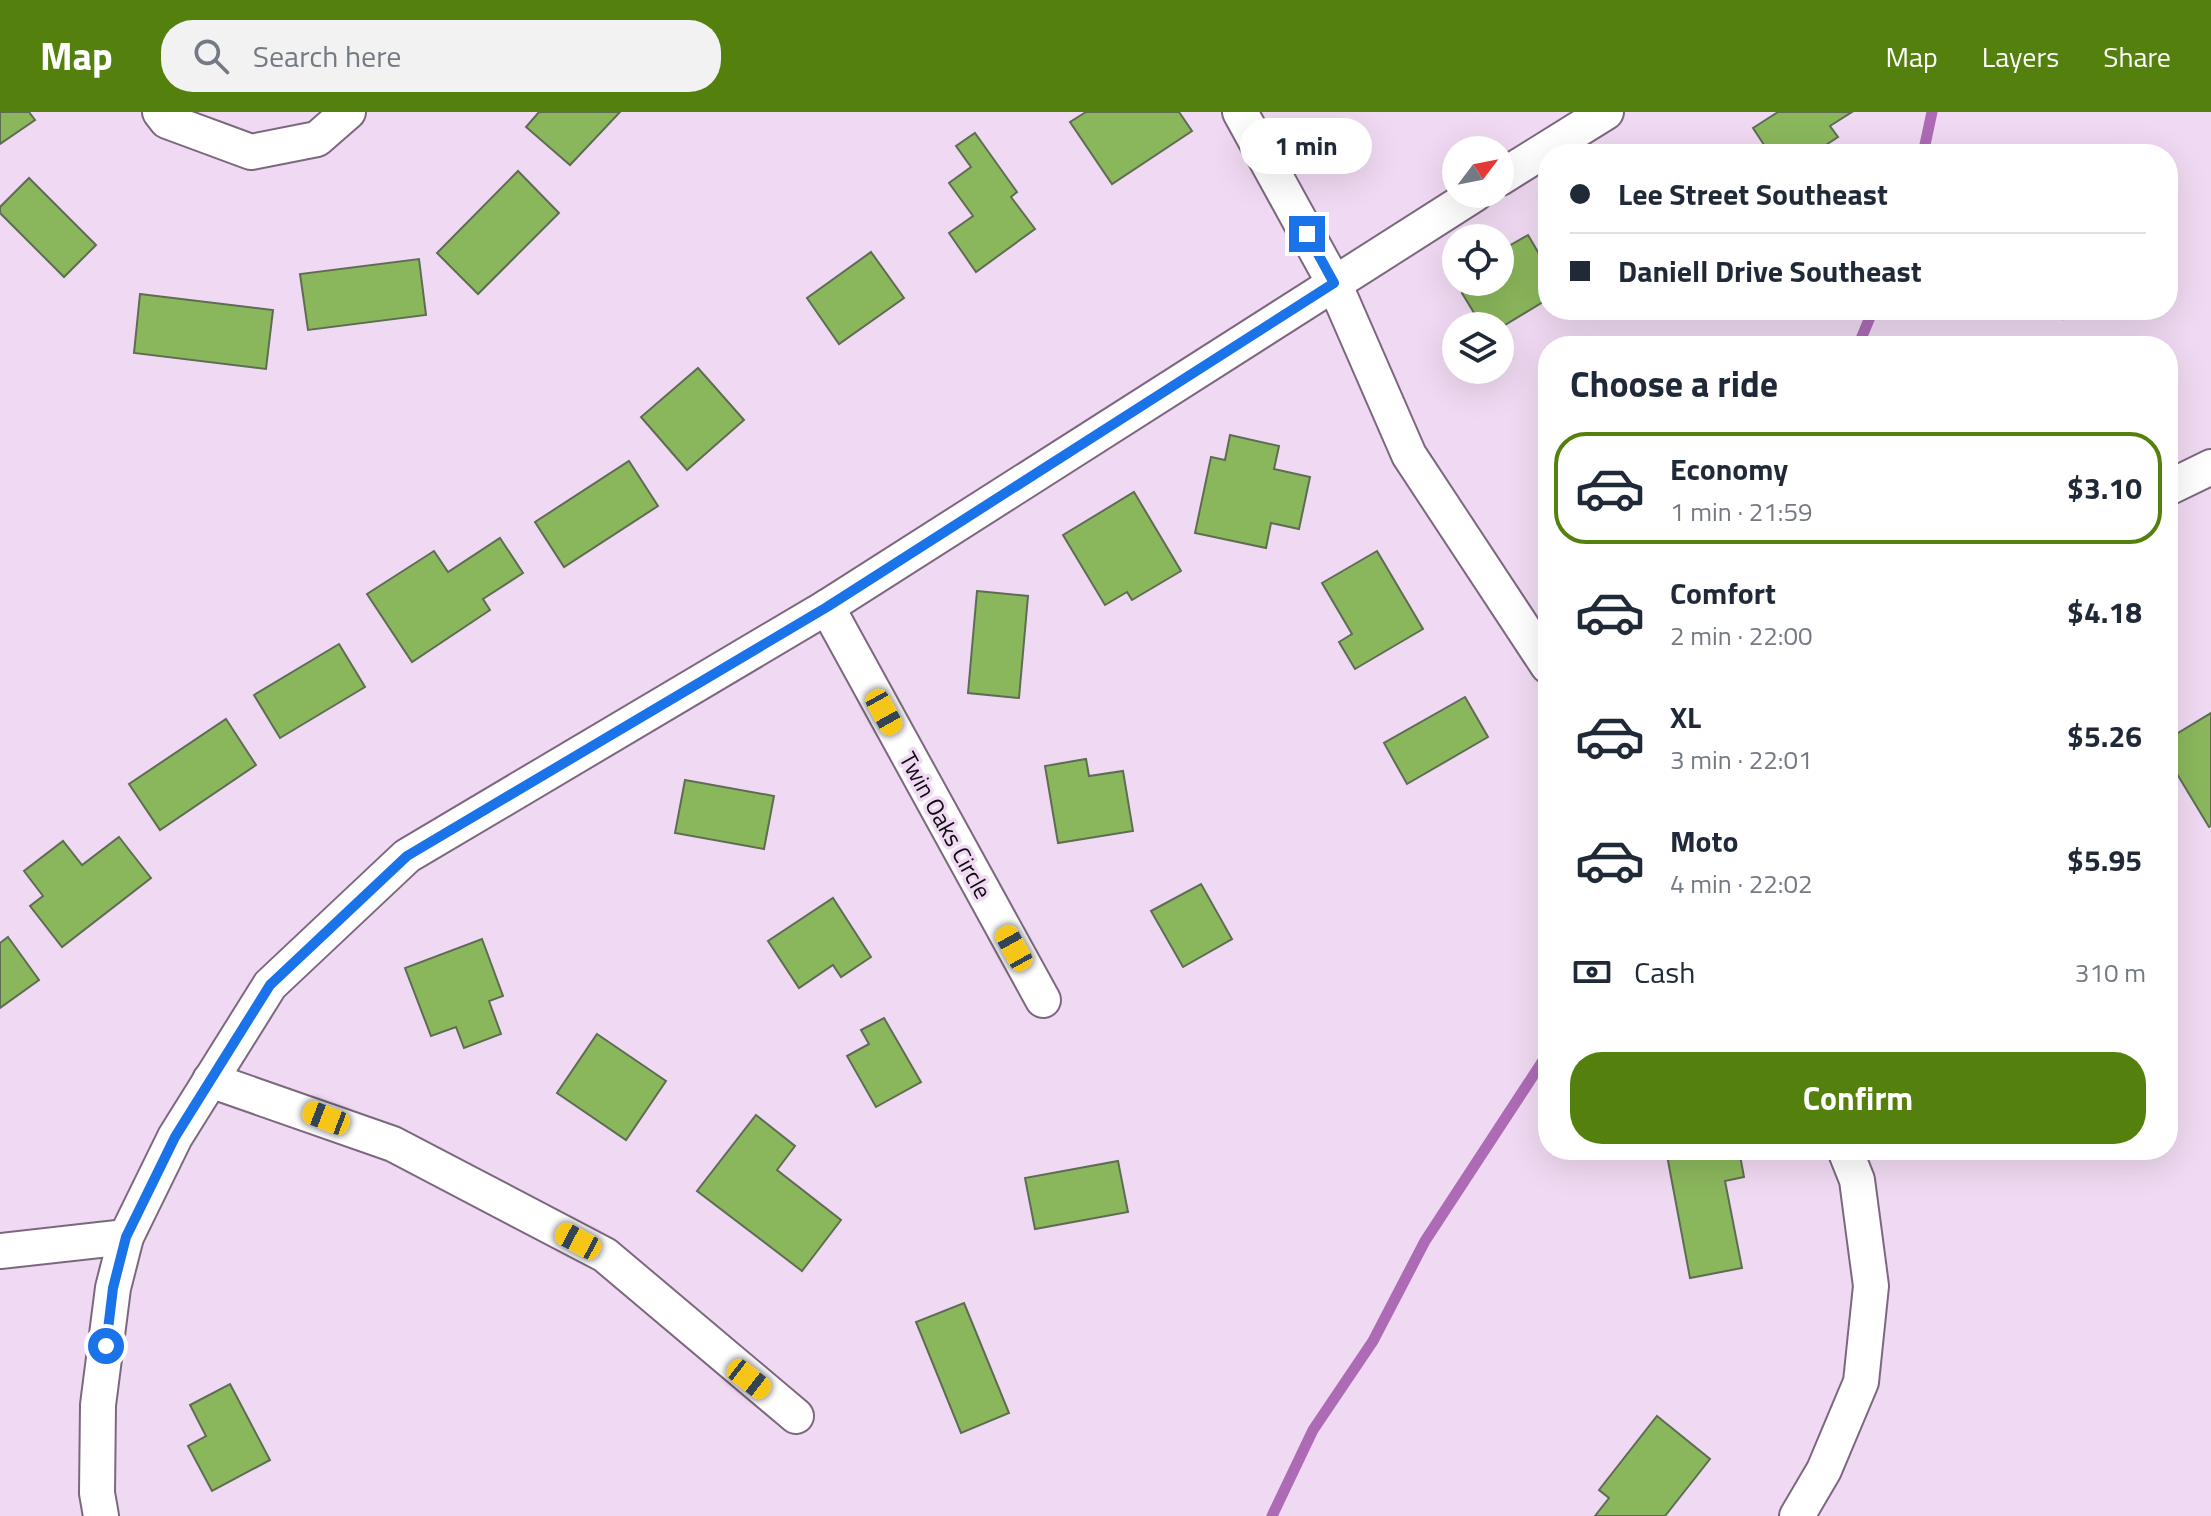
<!DOCTYPE html>
<html lang="en">
<head>
<meta charset="utf-8">
<style>
	:root { --surface:#fff; --page:#f2f2f3; --text:#1f2937; --muted:#747a83; --line:#e0e1e3; --accent:#54810d }
	body { margin:0; font-family:"Titillium Web",sans-serif; background:var(--page); color:var(--text); height:100vh; display:flex; flex-direction:column; font-size:30px; white-space:nowrap }
	* { box-sizing:border-box; margin:0 }
	p { font-size:26px; color:var(--muted) }
	.icon { flex:none; width:44px; height:44px; fill:none; stroke:currentColor; stroke-width:2; stroke-linecap:round; stroke-linejoin:round }
	.map { position:relative; flex:1; overflow:hidden }
	.drawer { position:absolute; left:1538px; top:224px; width:640px; height:824px; display:flex; flex-direction:column; background:var(--surface); border-radius:32px; box-shadow:0 8px 32px #0002 }
	.drawer>* { flex:none }
	.banner { position:absolute; left:1538px; top:32px; width:640px; height:176px; border-radius:32px; box-shadow:0 8px 32px #0002; display:grid; align-content:center; height:176px; padding:0 32px; background:var(--surface) }
	.needle { width:52px; rotate:58deg }
	.tools { position:absolute; left:1442px; top:24px; display:grid; gap:16px }
	.tools a { display:grid; place-items:center; width:72px; height:72px; border-radius:50%; background:var(--surface); box-shadow:0 8px 32px #0002; font-size:40px }
	.end { position:absolute; width:36px; height:36px; margin:-18px; border:10px solid #1a73e8; background:#fff; box-shadow:0 0 0 4px #fff }
	.from { border-radius:50% }
	.bubble { position:absolute; height:56px; border-radius:28px; background:var(--surface); box-shadow:0 8px 32px #0002; font-size:26px; font-weight:700; line-height:56px; text-align:center }
	.car { position:absolute; width:24px; height:48px; margin:-24px -12px; border-radius:10px; box-shadow:0 0 6px 2px #0007; background:linear-gradient(#f5c518 24%,#345 0 40%,#f5c518 0 76%,#345 0 86%,#f5c518 0) }
	.banner b { display:flex; align-items:center; gap:28px; height:76px; font-size:30px }
	.banner b+b { border-top:2px solid var(--line) }
	.banner i { width:20px; height:20px; background:var(--text) }
	ul { padding:0; list-style:none }
	li { display:flex; align-items:center; gap:24px; height:112px; margin:0 16px 12px; padding:0 16px; border:4px solid transparent; border-radius:32px }
	li div { flex:1 }
	li b { display:block; font-size:30px }
	li em { font-style:normal; font-weight:700 }
	li.on { border-color:var(--accent) }
	li>.icon { width:72px; height:72px; stroke-width:1.5 }
	h2 { padding:0 32px; font-size:36px; line-height:96px }
	.pay { display:flex; align-items:center; gap:20px; height:88px; padding:0 32px; font-size:30px }
	.pay p { margin-inline-start:auto }
	.cta { display:flex; gap:16px; margin-top:auto; padding:16px 32px }
	.cta a { flex:1; height:92px; border-radius:32px; background:var(--accent); color:#fff; font-size:32px; font-weight:700; line-height:92px; text-align:center }
	header { display:flex; align-items:center; gap:48px; box-sizing:border-box; height:112px; padding:0 40px; background:var(--accent); color:#fff }
	header strong { font-size:38px }
	nav { display:flex; gap:44px; margin-inline-start:auto; font-size:28px }
	.search { width:560px; height:72px; background:var(--page); display:flex; align-items:center; gap:20px; box-sizing:border-box; padding:0 28px; border-radius:32px; color:var(--muted); font-size:30px }
	.map>svg:first-child { display:block }
	.lines { fill:none; stroke-linecap:round; stroke-linejoin:round }
	.stream { stroke:#ad6bb5; stroke-width:11 }
	.building { fill:#8bb75c; stroke:#5f6c54; stroke-width:2 }
	.street-casing { stroke:#7c687e; stroke-width:38 }
	.street { stroke:#fff; stroke-width:34 }
	.route { stroke:#1a73e8; stroke-width:10 }
	.labels { text-anchor:middle; dominant-baseline:central; stroke-width:7; stroke-linejoin:round; paint-order:stroke }
	.street-label { font-size:24px; fill:#100911; stroke:#f0daf3 }
</style>
</head>
<body>
<header>
<strong>Map</strong>
<div class="search"><svg class="icon" aria-label="search" viewBox="0 0 24 24"><circle cx="10" cy="10" r="6"/><path d="M15 15l6 6"/></svg>Search here</div>
<nav><a>Map</a><a>Layers</a><a>Share</a></nav>
</header>
<div class="map">
<svg width="2211" height="1404" viewBox="0 0 2211 1404">
	<rect width="100%" height="100%" fill="#f0daf3"/>
	<g class="lines">
		<g class="stream">
			<polyline points="1923,42 1932,0"/>
			<polyline points="1858,234 1873,198"/>
			<polyline points="1272,1404 1313,1318 1373,1229 1425,1129 1548,941"/>
		</g>
	</g>
	<g class="building">
		<polygon points="0,0 29,0 35,8 0,32"/>
		<polygon points="539,0 620,0 570,53 526,15"/>
		<polygon points="1086,0 1179,0 1192,19 1112,72 1070,10"/>
		<polygon points="1778,0 1852,0 1830,14 1838,25 1812,42 1770,42 1753,16"/>
		<polygon points="975,21 1017,80 1011,85 1035,117 976,160 949,121 973,104 949,71 971,55 956,34"/>
		<polygon points="518,59 559,101 478,182 437,141"/>
		<polygon points="29,66 96,133 64,165 0,101 0,95"/>
		<polygon points="1528,123 1548,157 1548,187 1500,216 1482,214 1462,181 1481,170 1500,170 1500,139"/>
		<polygon points="871,140 904,186 839,232 807,186"/>
		<polygon points="419,147 426,203 308,218 300,162"/>
		<polygon points="140,182 273,198 266,257 134,241"/>
		<polygon points="2056,198 2074,198 2063,207"/>
		<polygon points="698,256 744,308 687,358 641,305"/>
		<polygon points="1230,323 1279,334 1274,357 1310,365 1299,417 1271,411 1266,436 1195,421 1211,345 1225,348"/>
		<polygon points="629,349 658,394 564,455 535,410"/>
		<polygon points="1134,380 1181,459 1132,488 1127,480 1105,493 1063,423"/>
		<polygon points="500,426 523,461 483,487 490,498 412,550 367,482 434,439 448,460"/>
		<polygon points="1377,439 1423,517 1355,557 1339,530 1352,522 1322,471"/>
		<polygon points="977,479 1028,484 1019,586 968,581"/>
		<polygon points="339,532 365,575 280,626 254,583"/>
		<polygon points="1465,585 1488,625 1407,672 1384,631"/>
		<polygon points="2211,601 2211,714 2209,715 2168,647 2168,627"/>
		<polygon points="226,607 256,653 160,718 129,672"/>
		<polygon points="1086,647 1089,664 1123,659 1133,719 1058,731 1045,654"/>
		<polygon points="685,668 774,684 764,737 675,721"/>
		<polygon points="119,725 151,766 62,835 30,794 43,784 24,759 63,729 82,753"/>
		<polygon points="1201,772 1232,827 1183,855 1151,799"/>
		<polygon points="833,786 871,845 841,865 833,853 799,876 768,829"/>
		<polygon points="8,825 39,868 0,896 0,831"/>
		<polygon points="482,827 503,884 489,889 501,922 464,936 456,915 431,924 405,856"/>
		<polygon points="884,906 921,970 876,995 847,944 869,932 861,918"/>
		<polygon points="597,922 666,969 626,1028 557,981"/>
		<polygon points="756,1003 795,1034 777,1058 841,1108 802,1159 697,1079"/>
		<polygon points="1666,1038 1739,1038 1744,1065 1725,1069 1742,1156 1690,1166"/>
		<polygon points="1118,1049 1128,1100 1035,1117 1025,1066"/>
		<polygon points="964,1191 1009,1301 961,1321 916,1210"/>
		<polygon points="230,1272 270,1348 212,1379 188,1334 206,1324 190,1293"/>
		<polygon points="1657,1304 1710,1347 1665,1404 1595,1404 1609,1386 1599,1378"/>
	</g>
	<g class="lines">
		<defs>
			<g id="street">
				<polyline points="160,0 167,9 251,40 317,27 348,0"/>
				<polyline points="1240,0 1334,171 1409,343 1548,554"/>
				<polyline points="1500,66 1606,0"/>
				<polyline points="2168,376 2211,355"/>
				<polyline points="827,495 1043,888"/>
				<polyline points="210,968 393,1032 605,1143 796,1304"/>
				<polyline points="0,1139 126,1125"/>
				<polyline points="101,1404 97,1381 98,1293 113,1176 126,1125 175,1025 270,873 407,744 827,495 1475,82"/>
				<polyline points="1797,1404 1824,1358 1861,1270 1871,1174 1857,1068 1845,1038"/>
			</g>
		</defs>
		<use href="#street" class="street-casing"/>
		<use href="#street" class="street"/>
	</g>
	<g class="lines">
		<polyline class="route" points="106,1234 113,1176 126,1125 175,1025 270,873 407,744 827,495 1334,171 1307,122"/>
	</g>
	<g class="labels">
		<g class="street-label">
			<text transform="translate(946 713) rotate(61)">Twin Oaks Circle</text>
		</g>
	</g>
</svg>
<div class="tools">
<a><svg class="needle" viewBox="-14 -14 28 28"><path d="M0-13l5 13h-10z" fill="#e53935"/><path d="M0 13l5-13h-10z" fill="#747a83"/></svg></a>
<a><svg class="icon" aria-label="locate" viewBox="0 0 24 24"><circle cx="12" cy="12" r="6"/><path d="M12 2v4M12 18v4M2 12h4M18 12h4"/></svg></a>
<a><svg class="icon" aria-label="layers" viewBox="0 0 24 24"><path d="M12 4l9 5-9 5-9-5zM3 14l9 5 9-5"/></svg></a>
</div>
<i class="end from" style="left:106px;top:1234px"></i>
<i class="end" style="left:1307px;top:122px"></i>
<div class="bubble" style="left:1240px;top:6px;width:132px">1 min</div>
<i class="car" style="left:884px;top:600px;rotate:151deg"></i>
<i class="car" style="left:1014px;top:836px;rotate:331deg"></i>
<i class="car" style="left:326px;top:1006px;rotate:291deg"></i>
<i class="car" style="left:578px;top:1129px;rotate:298deg"></i>
<i class="car" style="left:749px;top:1267px;rotate:128deg"></i>
<div class="banner">
<b><i class="from"></i>Lee Street Southeast</b>
<b><i></i>Daniell Drive Southeast</b>
</div>
<section class="drawer">
<h2>Choose a ride</h2>
<ul>
<li class="on"><svg class="icon" aria-label="car" viewBox="0 0 24 24"><path d="M5 17H2v-5l4-1 3-4h7l3 4 3 1v5h-3M9 17h6M6 11h13"/><circle cx="7" cy="17" r="2"/><circle cx="17" cy="17" r="2"/></svg><div><b>Economy</b><p>1 min · 21:59</p></div><em>$3.10</em></li>
<li><svg class="icon" aria-label="car" viewBox="0 0 24 24"><path d="M5 17H2v-5l4-1 3-4h7l3 4 3 1v5h-3M9 17h6M6 11h13"/><circle cx="7" cy="17" r="2"/><circle cx="17" cy="17" r="2"/></svg><div><b>Comfort</b><p>2 min · 22:00</p></div><em>$4.18</em></li>
<li><svg class="icon" aria-label="car" viewBox="0 0 24 24"><path d="M5 17H2v-5l4-1 3-4h7l3 4 3 1v5h-3M9 17h6M6 11h13"/><circle cx="7" cy="17" r="2"/><circle cx="17" cy="17" r="2"/></svg><div><b>XL</b><p>3 min · 22:01</p></div><em>$5.26</em></li>
<li><svg class="icon" aria-label="car" viewBox="0 0 24 24"><path d="M5 17H2v-5l4-1 3-4h7l3 4 3 1v5h-3M9 17h6M6 11h13"/><circle cx="7" cy="17" r="2"/><circle cx="17" cy="17" r="2"/></svg><div><b>Moto</b><p>4 min · 22:02</p></div><em>$5.95</em></li>
</ul>
<div class="pay"><svg class="icon" aria-label="cash" viewBox="0 0 24 24"><path d="M3 7h18v10H3z"/><circle cx="12" cy="12" r="2"/></svg>Cash<p>310 m</p></div>
<div class="cta"><a>Confirm</a></div>
</section>
</div>
</body>
</html>
